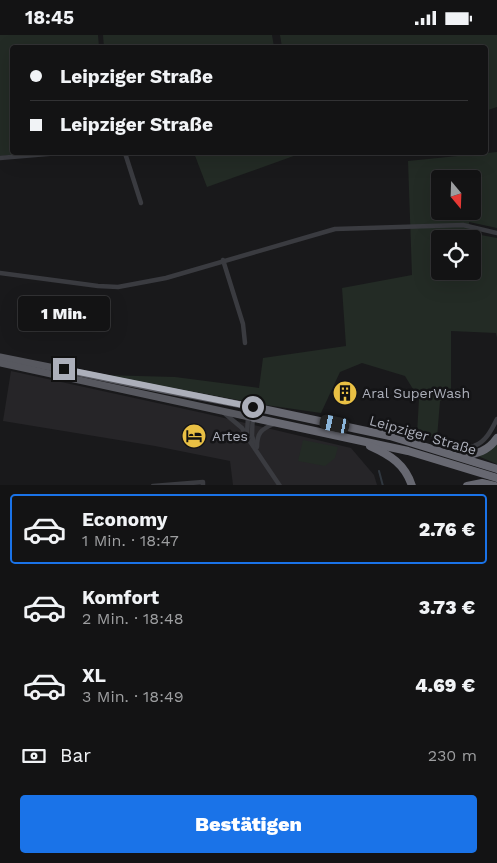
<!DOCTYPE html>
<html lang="de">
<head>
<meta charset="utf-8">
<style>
	:root { --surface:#131314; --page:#1c1c1d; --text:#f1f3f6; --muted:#9d9ea0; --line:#323234; --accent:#1a73e8 }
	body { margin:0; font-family:"Work Sans",sans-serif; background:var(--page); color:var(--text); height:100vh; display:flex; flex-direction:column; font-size:19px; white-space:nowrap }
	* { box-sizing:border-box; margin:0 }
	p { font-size:16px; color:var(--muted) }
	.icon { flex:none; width:28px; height:28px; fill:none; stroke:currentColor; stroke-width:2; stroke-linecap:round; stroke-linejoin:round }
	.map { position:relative; height:450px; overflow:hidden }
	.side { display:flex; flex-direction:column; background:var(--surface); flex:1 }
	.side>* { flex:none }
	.hud { position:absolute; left:10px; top:10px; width:478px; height:110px; border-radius:5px; box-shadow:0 5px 20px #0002,0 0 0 1px var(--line); display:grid; align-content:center; height:110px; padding:0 20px; background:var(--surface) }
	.needle { width:32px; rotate:161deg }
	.buttons { position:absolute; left:431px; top:135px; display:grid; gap:10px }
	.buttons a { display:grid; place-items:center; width:50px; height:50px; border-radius:5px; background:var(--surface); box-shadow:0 5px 20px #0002,0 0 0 1px var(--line); font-size:25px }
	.end { position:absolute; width:22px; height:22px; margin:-11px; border:6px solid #acafba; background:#111; box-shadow:0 0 0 2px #111 }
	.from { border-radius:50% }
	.bubble { position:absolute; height:35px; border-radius:5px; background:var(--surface); box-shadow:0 5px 20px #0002,0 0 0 1px var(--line); font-size:16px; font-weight:800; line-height:35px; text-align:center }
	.car { position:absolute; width:15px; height:30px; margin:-15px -8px; border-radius:6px; box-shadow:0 0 4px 1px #0007; background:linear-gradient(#222 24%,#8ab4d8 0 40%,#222 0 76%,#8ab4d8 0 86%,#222 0) }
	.hud b { display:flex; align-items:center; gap:18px; height:48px; font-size:19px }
	.hud b+b { border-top:1px solid var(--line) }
	.hud i { width:12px; height:12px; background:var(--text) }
	ul { padding:9px 0 0; list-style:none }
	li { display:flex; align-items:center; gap:15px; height:70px; margin:0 10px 8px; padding:0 10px; border:2px solid transparent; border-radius:5px }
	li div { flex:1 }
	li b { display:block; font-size:19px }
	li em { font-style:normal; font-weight:800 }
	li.active { border-color:var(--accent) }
	li>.icon { width:45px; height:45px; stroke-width:1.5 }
	.pay { display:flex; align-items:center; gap:12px; height:55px; padding:0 20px; font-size:19px }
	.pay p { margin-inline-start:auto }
	.primary-button { display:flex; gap:10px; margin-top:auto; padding:10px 20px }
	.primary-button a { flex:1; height:58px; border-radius:5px; background:var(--accent); color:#fff; font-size:20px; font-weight:800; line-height:58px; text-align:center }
	.status { display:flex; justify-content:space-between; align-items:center; height:35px; padding:0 25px; background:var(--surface); direction:ltr }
	.status svg { height:14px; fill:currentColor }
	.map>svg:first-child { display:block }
	.built { fill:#262528 }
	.green { fill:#232b25; fill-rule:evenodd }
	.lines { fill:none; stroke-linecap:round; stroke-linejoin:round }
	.stream { stroke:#30373f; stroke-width:2 }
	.street { stroke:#3a3b40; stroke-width:4.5 }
	.primary { stroke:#57585f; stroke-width:7 }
	.highway { stroke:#676871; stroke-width:8 }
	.route { stroke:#acafba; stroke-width:6 }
	.labels { text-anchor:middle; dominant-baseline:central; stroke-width:5; stroke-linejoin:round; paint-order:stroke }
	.poi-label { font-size:14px; fill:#acafba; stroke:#141416; text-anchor:start }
	.street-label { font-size:14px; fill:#acafba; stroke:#141416 }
</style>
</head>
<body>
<div class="status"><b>18:45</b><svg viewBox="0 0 49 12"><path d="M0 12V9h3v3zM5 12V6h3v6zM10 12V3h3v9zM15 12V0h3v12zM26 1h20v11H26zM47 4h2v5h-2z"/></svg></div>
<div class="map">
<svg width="497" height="451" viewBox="0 0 497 451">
	<rect width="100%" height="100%" fill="#19191b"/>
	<polygon class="built" points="11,336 203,378 351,413 374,440 377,450 233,450 230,426 155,411 3,386"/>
	<g class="green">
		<polygon points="0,0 98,0 99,12 12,12 12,118 41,118 0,121"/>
		<polygon points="103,0 272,0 274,12 104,12"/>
		<polygon points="280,0 497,0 497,72 485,76 485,12 282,12"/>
		<path d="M497,117V193L469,187L470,198L497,203V303L496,298L451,296V361L440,366L437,403L417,399L419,364L405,341L362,328L340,337L321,378L266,370L102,340L175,342L259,353L263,323L346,311L342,253L412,240L408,126ZM440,144H472V176H440ZM440,204H472V236H440Z"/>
		<polygon points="194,118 302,118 207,152"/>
		<polygon points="303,405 338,412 335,423 325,431 298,426"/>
		<polygon points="497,408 497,429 478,421"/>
	</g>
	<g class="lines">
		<polyline class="stream" points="379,436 383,451"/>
		<g class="street">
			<polyline points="125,118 141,168"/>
			<polyline points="0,123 59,118"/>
			<polyline points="223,225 243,289 245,308"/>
			<polyline points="0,238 98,251 118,252 166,243 335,194 463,190 497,198"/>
			<polyline points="253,372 252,401 255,410"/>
			<polyline points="223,377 242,393 249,405 280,451"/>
			<polyline points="247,399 248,382 252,373"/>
			<path d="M257,412C257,398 261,394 274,389"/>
			<path d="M452,419C461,412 463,414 474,411C486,407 492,394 497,384"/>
			<polyline points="153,451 203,447 203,451"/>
		</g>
		<g class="primary">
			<polyline points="0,322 164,355 253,372"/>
			<polyline points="0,328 254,383"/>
		</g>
		<g class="highway">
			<polyline points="253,372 390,401 497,434"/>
			<polyline points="254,383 408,416 497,443"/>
			<path d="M370,411C390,420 405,429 412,451"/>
			<path d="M462,421C477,419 488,416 497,403"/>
			<polyline points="467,451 482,448 495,451"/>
		</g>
	</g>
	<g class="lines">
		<polyline class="route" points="64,334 253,372"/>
	</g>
	<defs>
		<symbol id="building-disc" viewBox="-11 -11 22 22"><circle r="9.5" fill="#e9c044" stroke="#141416"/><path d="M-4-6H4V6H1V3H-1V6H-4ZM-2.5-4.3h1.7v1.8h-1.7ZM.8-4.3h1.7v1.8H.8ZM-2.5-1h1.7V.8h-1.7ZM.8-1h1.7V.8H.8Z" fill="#111"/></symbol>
		<symbol id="hotel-disc" viewBox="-11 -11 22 22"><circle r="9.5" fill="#e9c044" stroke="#141416"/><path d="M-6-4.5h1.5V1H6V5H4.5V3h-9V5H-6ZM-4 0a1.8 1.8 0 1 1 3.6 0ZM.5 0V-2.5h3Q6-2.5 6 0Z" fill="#111"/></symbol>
	</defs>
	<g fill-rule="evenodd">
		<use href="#building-disc" x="331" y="344" width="28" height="28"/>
		<use href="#hotel-disc" x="180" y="387" width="28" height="28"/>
	</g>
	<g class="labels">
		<g class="poi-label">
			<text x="362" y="358">Aral SuperWash</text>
			<text x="212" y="401">Artes</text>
		</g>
		<g class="street-label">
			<text transform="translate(423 400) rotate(16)">Leipziger Straße</text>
		</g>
	</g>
</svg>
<div class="buttons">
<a><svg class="needle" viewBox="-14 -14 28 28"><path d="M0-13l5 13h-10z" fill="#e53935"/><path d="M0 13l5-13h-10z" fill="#9d9ea0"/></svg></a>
<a><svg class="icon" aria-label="locate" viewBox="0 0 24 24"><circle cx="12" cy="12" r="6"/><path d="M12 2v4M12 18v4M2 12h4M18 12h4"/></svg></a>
</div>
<i class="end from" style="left:253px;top:372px"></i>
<i class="end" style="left:64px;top:334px"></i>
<div class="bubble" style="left:18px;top:261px;width:92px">1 Min.</div>
<i class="car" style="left:335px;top:389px;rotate:282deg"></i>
<div class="hud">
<b><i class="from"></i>Leipziger Straße</b>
<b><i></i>Leipziger Straße</b>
</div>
</div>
<section class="side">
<ul>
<li class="active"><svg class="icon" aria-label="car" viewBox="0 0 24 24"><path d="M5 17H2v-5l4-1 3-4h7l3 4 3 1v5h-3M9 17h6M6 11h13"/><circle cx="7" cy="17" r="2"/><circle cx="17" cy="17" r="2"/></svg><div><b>Economy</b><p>1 Min. · 18:47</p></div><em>2.76 €</em></li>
<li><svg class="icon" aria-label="car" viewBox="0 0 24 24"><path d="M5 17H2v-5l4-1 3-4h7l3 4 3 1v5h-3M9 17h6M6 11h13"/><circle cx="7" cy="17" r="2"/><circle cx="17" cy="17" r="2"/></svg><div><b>Komfort</b><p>2 Min. · 18:48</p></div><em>3.73 €</em></li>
<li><svg class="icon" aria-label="car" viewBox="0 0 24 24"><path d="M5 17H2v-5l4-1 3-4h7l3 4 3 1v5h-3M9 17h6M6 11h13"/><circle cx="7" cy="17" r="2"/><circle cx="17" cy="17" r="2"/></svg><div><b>XL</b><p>3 Min. · 18:49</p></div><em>4.69 €</em></li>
</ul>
<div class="pay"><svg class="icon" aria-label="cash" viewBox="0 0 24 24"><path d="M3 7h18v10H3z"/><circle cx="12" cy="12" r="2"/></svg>Bar<p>230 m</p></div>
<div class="primary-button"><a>Bestätigen</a></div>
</section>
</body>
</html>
